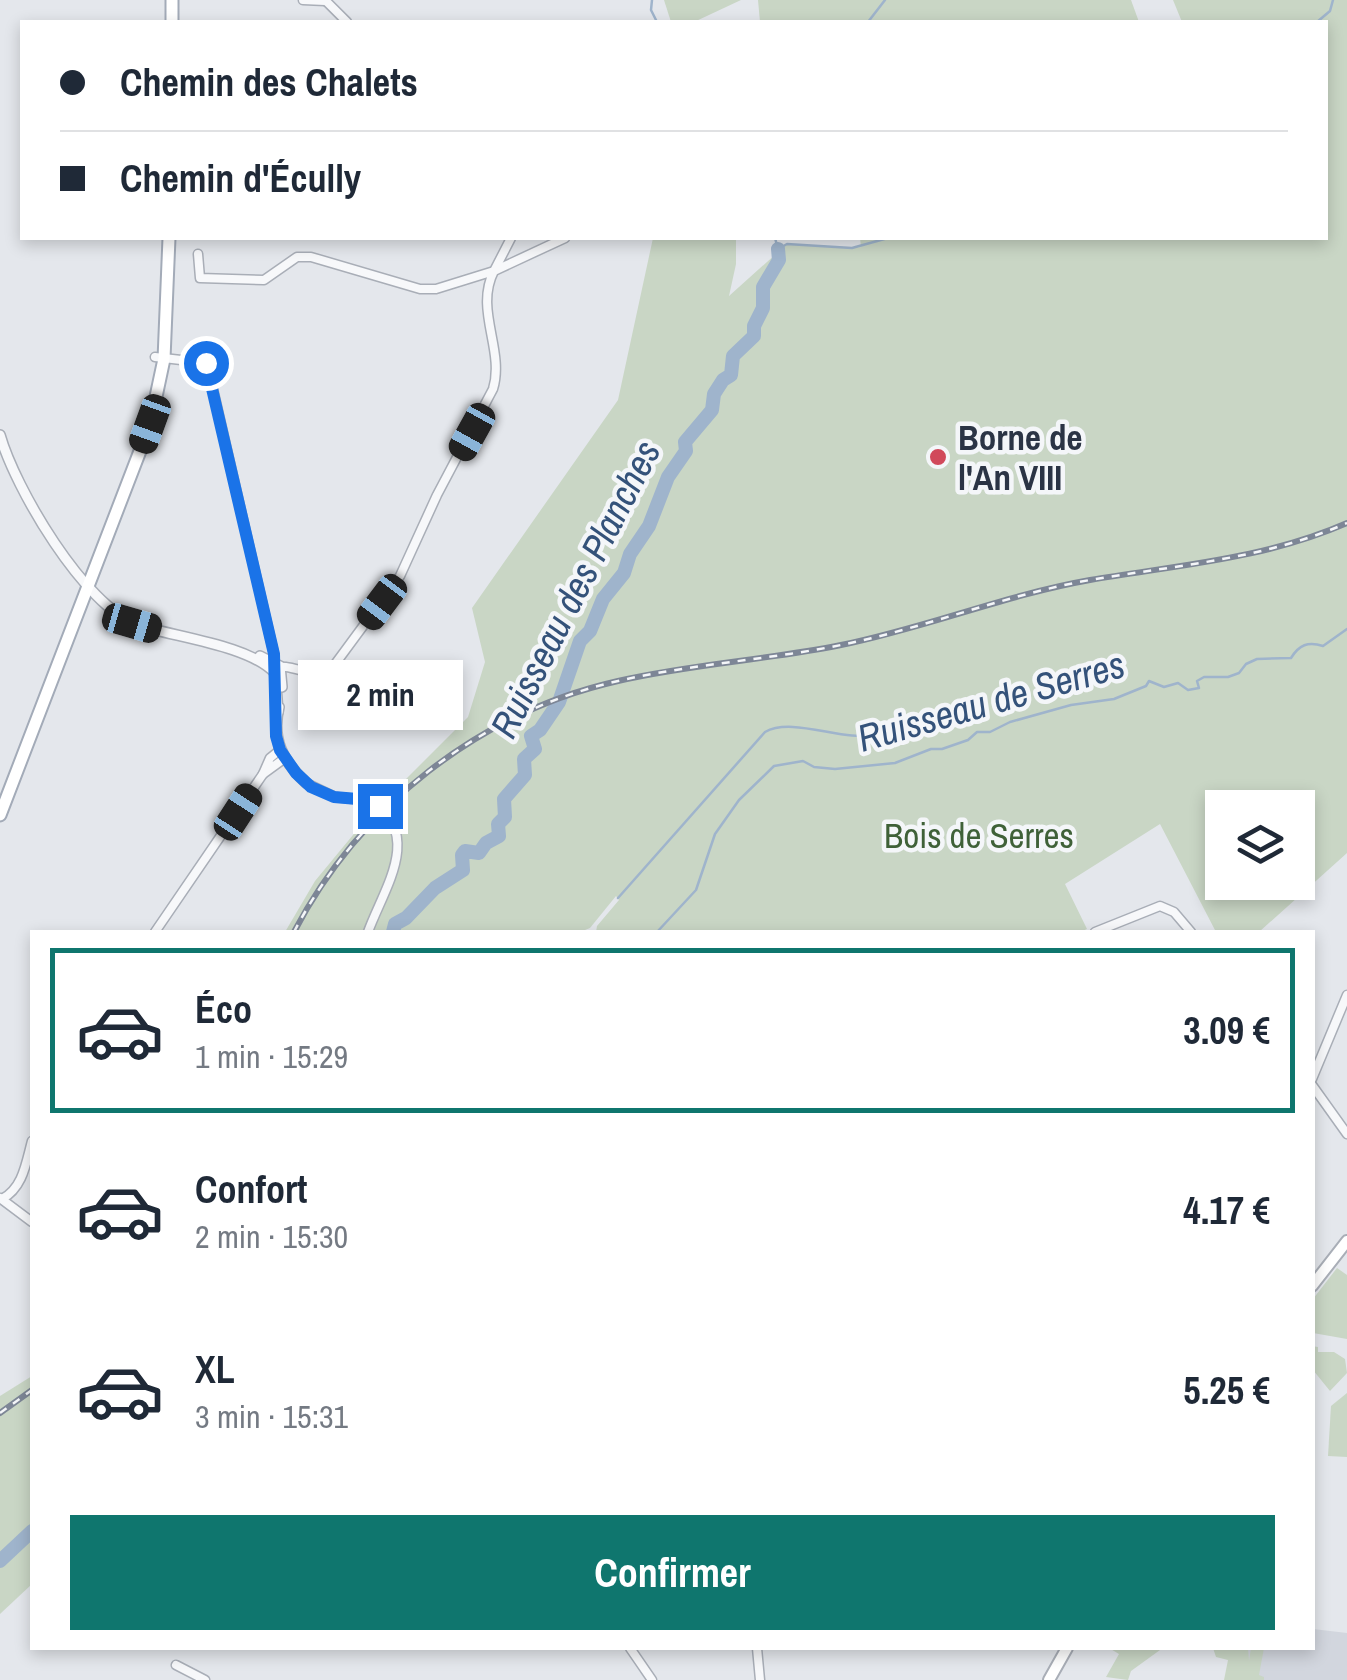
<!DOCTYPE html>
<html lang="fr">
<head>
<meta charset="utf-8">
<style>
	:root { --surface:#fff; --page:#f6f6f7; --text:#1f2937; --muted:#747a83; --line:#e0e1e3; --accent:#0f766e }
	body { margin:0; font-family:"Archivo Narrow",sans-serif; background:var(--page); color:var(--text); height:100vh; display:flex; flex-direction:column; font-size:38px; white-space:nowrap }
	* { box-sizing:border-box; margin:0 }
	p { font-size:32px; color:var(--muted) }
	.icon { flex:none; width:55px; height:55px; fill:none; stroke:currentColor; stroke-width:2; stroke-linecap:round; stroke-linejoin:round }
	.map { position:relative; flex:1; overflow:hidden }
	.side { position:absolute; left:30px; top:930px; width:1285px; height:720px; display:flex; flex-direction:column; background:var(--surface); border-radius:0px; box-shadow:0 5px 15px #0003 }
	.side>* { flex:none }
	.hud { position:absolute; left:20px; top:20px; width:1308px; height:220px; border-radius:0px; box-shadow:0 5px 15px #0003; display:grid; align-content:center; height:220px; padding:0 40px; background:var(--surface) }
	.buttons { position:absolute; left:1205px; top:790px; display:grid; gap:20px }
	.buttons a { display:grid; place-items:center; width:110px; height:110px; border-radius:0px; background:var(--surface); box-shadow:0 5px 15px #0003; font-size:50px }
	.end { position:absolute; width:45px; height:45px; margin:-22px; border:12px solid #1a73e8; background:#fff; box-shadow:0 0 0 5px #fff }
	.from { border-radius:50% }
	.bubble { position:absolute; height:70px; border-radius:0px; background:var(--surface); box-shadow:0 5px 15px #0003; font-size:32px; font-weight:700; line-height:70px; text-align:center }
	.car { position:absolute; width:30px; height:60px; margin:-30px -15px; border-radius:12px; box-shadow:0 0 8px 2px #0007; background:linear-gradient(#222 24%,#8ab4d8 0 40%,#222 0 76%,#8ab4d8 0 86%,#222 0) }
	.hud b { display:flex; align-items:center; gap:35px; height:95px; font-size:38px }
	.hud b+b { border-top:2px solid var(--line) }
	.hud i { width:25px; height:25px; background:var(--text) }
	ul { padding:18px 0 0; list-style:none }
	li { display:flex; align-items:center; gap:30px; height:165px; margin:0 20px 15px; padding:0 20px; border:5px solid transparent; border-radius:0px }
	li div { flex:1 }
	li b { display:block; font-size:38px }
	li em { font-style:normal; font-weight:700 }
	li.on { border-color:var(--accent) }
	li>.icon { width:90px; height:90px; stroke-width:1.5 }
	.primary-button { display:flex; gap:20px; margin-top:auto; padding:20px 40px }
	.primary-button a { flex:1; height:115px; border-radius:0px; background:var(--accent); color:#fff; font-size:40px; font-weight:700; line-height:115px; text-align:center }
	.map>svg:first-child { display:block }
	.built { fill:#d2d6de }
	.green { fill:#c9d6c5; fill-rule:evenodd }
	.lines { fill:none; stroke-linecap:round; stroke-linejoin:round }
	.stream { stroke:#9fb4cc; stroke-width:2.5 }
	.river { stroke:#9fb4cc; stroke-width:14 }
	.minor-casing { stroke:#a9aeb7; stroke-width:11 }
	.tertiary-casing { stroke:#a9aeb7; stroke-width:12 }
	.secondary-casing { stroke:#a9aeb7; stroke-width:14 }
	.primary-casing { stroke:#a3abb8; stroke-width:15 }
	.minor { stroke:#f7f8fa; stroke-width:8 }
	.tertiary { stroke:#f7f8fa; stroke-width:9 }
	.secondary { stroke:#fff; stroke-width:10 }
	.primary { stroke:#fff; stroke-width:11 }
	.rail-casing { stroke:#7d8696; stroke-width:6 }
	.rail { stroke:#f4f6f9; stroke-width:2.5; stroke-dasharray:8; stroke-linecap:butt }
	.route { stroke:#1a73e8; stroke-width:12 }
	.poi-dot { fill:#d1495b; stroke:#f4f6f9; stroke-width:4 }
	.labels { text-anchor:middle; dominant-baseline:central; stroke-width:9; stroke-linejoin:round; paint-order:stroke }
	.poi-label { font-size:35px; font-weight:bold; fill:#2b3445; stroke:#f4f6f9; text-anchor:start }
	.park-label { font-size:35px; fill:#3f6138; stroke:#f4f6f9 }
	.water-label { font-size:38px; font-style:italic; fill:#34527a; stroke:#f4f6f9 }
</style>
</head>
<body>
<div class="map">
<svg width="1347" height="1680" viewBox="0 0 1347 1680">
	<rect width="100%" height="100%" fill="#e4e7ec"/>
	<polygon class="built" points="1313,1629 1347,1633 1347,1680 1239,1680 1240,1648 1312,1648"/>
	<g class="green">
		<polygon points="664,0 741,0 694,22 671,22"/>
		<polygon points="758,0 1131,0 1139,22 760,22"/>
		<path d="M1173,0H1347V853L1259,932H1216L1160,824L1065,884L1087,929L1080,932H596L597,926L619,900L616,896L590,928L580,932H285L315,881L367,818L468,717L485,662L472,608L618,400L653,238H736V264L729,296L787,244L852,248L861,247L860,238H1325V22H1182ZM1222,808H1298V882H1222Z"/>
		<polygon points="1337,1268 1347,1275 1347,1339 1313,1333 1313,1299"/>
		<polygon points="1312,1346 1318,1347 1318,1352 1334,1352 1345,1359 1347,1373 1330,1391 1313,1370"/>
		<polygon points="32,1376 32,1584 0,1614 0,1396"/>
		<polygon points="1347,1393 1347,1457 1328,1456 1331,1406"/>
		<polygon points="1109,1648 1160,1648 1160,1650 1131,1671 1128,1680 1106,1677 1119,1654"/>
		<polygon points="1213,1648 1248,1648 1249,1661 1251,1648 1264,1648 1259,1675 1264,1677 1264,1680 1224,1680 1228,1660 1216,1657"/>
	</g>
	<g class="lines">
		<g class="stream">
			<polyline points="652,0 651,10 657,22"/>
			<polyline points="868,22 885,0"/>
			<polyline points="1317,22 1330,11 1333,0"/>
			<polyline points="775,238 778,249 787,244 852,248 888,238"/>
			<path d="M618,898L765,732C793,716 846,743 874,734"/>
			<path d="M657,932L696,890L715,834L739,800L774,766L803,761L814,767L835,769L895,763L931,749H942L968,740L977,732H990L1010,722L1071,705L1114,699L1146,686L1149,681L1164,687L1178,683L1188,690L1199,688L1197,681L1204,677H1228L1239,673L1246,664L1257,659L1291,658C1299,645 1308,641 1323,646L1347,629"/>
		</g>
		<g class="river">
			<polyline points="393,932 395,924 406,918 435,888 463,870 462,855 465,851 479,853 486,843 499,836 498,824 505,817 504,799 525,775 524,759 535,749 531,736 540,730 559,702 580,641 590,631 603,599 624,573 630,554 649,526 668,477 686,451 685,442 712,410 714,394 723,380 731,375 733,356 754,336 754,326 763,308 763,287 779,260 778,249"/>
			<polyline points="0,1561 32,1531"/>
		</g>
		<defs>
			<g id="minor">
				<polyline points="303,0 325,1"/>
				<polyline points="325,0 347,22"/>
				<polyline points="198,254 200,278 264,280 297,257 311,257 420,289 436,289 494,271 511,238"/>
				<path d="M155,357L207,363L274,654L272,668C292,662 309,679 330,671L400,576L437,495L493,389C505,350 474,310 494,271L565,238"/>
				<polyline points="280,750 270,758 263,774 285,758"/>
				<path d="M306,783L335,797L374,801C422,838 384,888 368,932"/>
				<polyline points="155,932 263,774"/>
				<polyline points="1095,932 1160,906 1174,912 1191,932"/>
				<polyline points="1312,1079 1347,995"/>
				<polyline points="1312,1085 1347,1134"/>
				<polyline points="0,1198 32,1222"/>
				<path d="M2,1199C23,1188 26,1163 32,1141"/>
				<polyline points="630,1648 652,1680"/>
				<polyline points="757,1648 760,1680"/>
				<polyline points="176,1665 205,1680"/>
			</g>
			<g id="tertiary">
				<path d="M0,435C15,488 84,606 138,625C174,637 249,645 275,673L278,712"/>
				<polyline points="260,656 280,666 282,687"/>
				<path d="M279,707C271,739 283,761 306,783"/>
			</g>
			<g id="secondary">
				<polyline points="1312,1286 1347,1241"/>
				<polyline points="1049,1680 1067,1648"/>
			</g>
			<g id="primary">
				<polyline points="172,22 172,0"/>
				<polyline points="0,815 150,425 164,359 169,238"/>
			</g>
		</defs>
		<use href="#minor" class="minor-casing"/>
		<use href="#tertiary" class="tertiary-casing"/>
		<use href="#secondary" class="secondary-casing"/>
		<use href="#primary" class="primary-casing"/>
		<use href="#minor" class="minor"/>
		<use href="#tertiary" class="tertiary"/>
		<use href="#secondary" class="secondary"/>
		<use href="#primary" class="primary"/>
		<defs>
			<g id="rail">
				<path d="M294,932C359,807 480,712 618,681C691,664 767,660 841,645C925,628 1005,595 1090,580C1178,565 1265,559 1347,523"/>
				<polyline points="0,1413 32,1390"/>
			</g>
		</defs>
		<use href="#rail" class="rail-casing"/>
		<use href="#rail" class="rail"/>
	</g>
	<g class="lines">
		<polyline class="route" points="206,363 274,654 276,736 280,750 296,773 311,787 334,797 369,800 380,806"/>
	</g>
	<circle class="poi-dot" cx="938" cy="457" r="10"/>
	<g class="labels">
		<g class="poi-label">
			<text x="958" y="437">Borne de<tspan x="958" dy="40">l'An VIII</tspan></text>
		</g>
		<g class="park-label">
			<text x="979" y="835">Bois de Serres</text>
		</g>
		<g class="water-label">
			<text transform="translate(575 589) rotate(-63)">Ruisseau des Planches</text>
			<text transform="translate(991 701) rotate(-16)">Ruisseau de Serres</text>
		</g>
	</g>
</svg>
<div class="buttons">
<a><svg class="icon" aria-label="layers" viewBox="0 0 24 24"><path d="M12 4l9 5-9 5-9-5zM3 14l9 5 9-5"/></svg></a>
</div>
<i class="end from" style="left:206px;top:363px"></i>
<i class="end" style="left:380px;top:806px"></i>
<div class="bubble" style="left:298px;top:660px;width:165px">2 min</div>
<i class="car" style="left:150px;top:424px;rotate:200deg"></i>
<i class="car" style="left:472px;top:432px;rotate:209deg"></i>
<i class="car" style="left:382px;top:602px;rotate:217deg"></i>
<i class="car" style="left:132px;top:623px;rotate:106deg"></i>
<i class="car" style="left:238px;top:812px;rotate:33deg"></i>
<div class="hud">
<b><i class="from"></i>Chemin des Chalets</b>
<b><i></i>Chemin d'Écully</b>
</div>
<section class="side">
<ul>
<li class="on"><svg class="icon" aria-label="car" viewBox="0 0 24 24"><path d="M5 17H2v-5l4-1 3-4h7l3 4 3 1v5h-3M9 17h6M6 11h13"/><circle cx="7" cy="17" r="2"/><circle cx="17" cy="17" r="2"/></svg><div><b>Éco</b><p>1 min · 15:29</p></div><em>3.09 €</em></li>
<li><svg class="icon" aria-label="car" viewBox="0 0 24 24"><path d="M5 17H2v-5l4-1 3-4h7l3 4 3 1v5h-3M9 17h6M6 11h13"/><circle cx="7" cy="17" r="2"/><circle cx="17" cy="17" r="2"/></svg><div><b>Confort</b><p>2 min · 15:30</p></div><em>4.17 €</em></li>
<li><svg class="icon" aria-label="car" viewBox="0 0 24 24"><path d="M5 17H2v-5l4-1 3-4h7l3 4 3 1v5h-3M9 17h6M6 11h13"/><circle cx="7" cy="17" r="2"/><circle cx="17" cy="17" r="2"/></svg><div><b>XL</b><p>3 min · 15:31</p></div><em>5.25 €</em></li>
</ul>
<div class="primary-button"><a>Confirmer</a></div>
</section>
</div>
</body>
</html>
